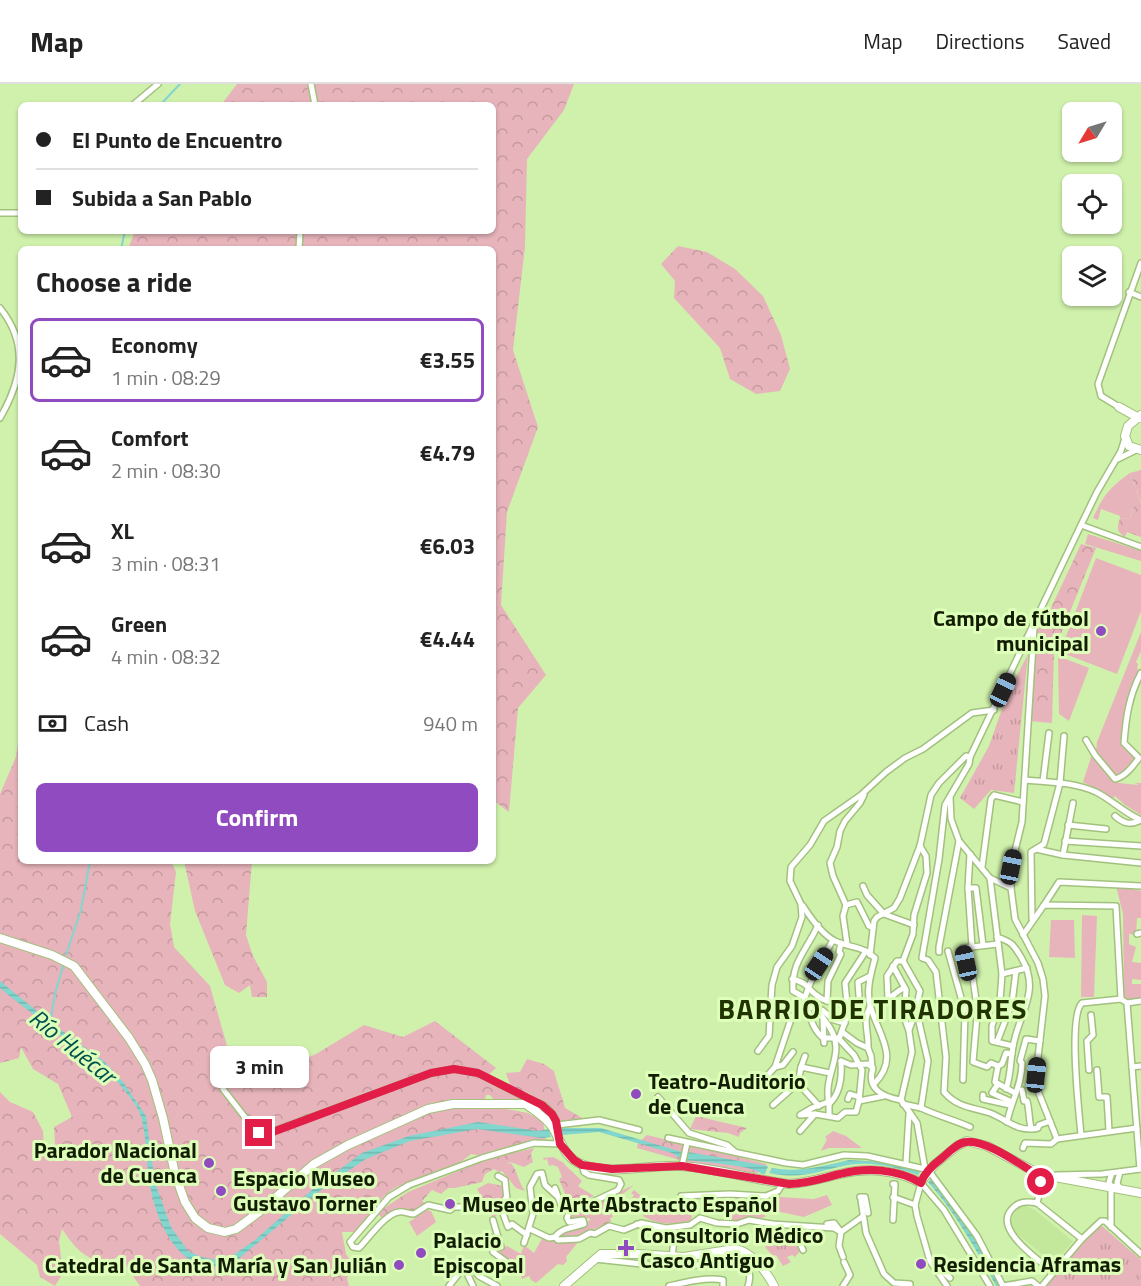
<!DOCTYPE html>
<html lang="en">
<head>
<meta charset="utf-8">
<style>
	:root { --surface:#fff; --page:#f6f6f6; --text:#222; --muted:#767676; --line:#e0e0e0; --accent:#8f4bbf }
	body { margin:0; font-family:"Titillium Web",sans-serif; background:var(--page); color:var(--text); height:100vh; display:flex; flex-direction:column; font-size:22px; white-space:nowrap }
	* { box-sizing:border-box; margin:0 }
	p { font-size:20px; color:var(--muted) }
	.icon { flex:none; width:33px; height:33px; fill:none; stroke:currentColor; stroke-width:2; stroke-linecap:round; stroke-linejoin:round }
	.map { position:relative; flex:1; overflow:hidden }
	.details { position:absolute; left:18px; top:162px; width:478px; height:618px; display:flex; flex-direction:column; background:var(--surface); border-radius:9px; box-shadow:0 2px 4px #0004 }
	.details>* { flex:none }
	.guide { position:absolute; left:18px; top:18px; width:478px; height:132px; border-radius:9px; box-shadow:0 2px 4px #0004; display:grid; align-content:center; height:132px; padding:0 18px; background:var(--surface) }
	.needle { width:39px; rotate:232deg }
	.fabs { position:absolute; left:1062px; top:18px; display:grid; gap:12px }
	.fabs a { display:grid; place-items:center; width:60px; height:60px; border-radius:9px; background:var(--surface); box-shadow:0 2px 4px #0004; font-size:30px }
	.end { position:absolute; width:27px; height:27px; margin:-14px; border:8px solid #e11d48; background:#fff; box-shadow:0 0 0 3px #fff }
	.from { border-radius:50% }
	.bubble { position:absolute; height:42px; border-radius:9px; background:var(--surface); box-shadow:0 2px 4px #0004; font-size:20px; font-weight:700; line-height:42px; text-align:center }
	.car { position:absolute; width:18px; height:36px; margin:-18px -9px; border-radius:8px; box-shadow:0 0 4px 2px #0007; background:linear-gradient(#222 24%,#8ab4d8 0 40%,#222 0 76%,#8ab4d8 0 86%,#222 0) }
	.guide b { display:flex; align-items:center; gap:21px; height:57px; font-size:22px }
	.guide b+b { border-top:2px solid var(--line) }
	.guide i { width:15px; height:15px; background:var(--text) }
	ul { padding:0; list-style:none }
	li { display:flex; align-items:center; gap:18px; height:84px; margin:0 12px 9px; padding:0 6px; border:3px solid transparent; border-radius:9px }
	li div { flex:1 }
	li b { display:block; font-size:22px }
	li em { font-style:normal; font-weight:700 }
	li.selected { border-color:var(--accent) }
	li>.icon { width:54px; height:54px; stroke-width:1.5 }
	h2 { padding:0 18px; font-size:27px; line-height:72px }
	.pay { display:flex; align-items:center; gap:15px; height:66px; padding:0 18px; font-size:22px }
	.pay p { margin-inline-start:auto }
	.primary-button { display:flex; gap:12px; margin-top:auto; padding:12px 18px }
	.primary-button a { flex:1; height:69px; border-radius:9px; background:var(--accent); color:#fff; font-size:24px; font-weight:700; line-height:69px; text-align:center }
	header { display:flex; align-items:center; gap:36px; box-sizing:border-box; height:84px; padding:0 30px; background:var(--surface); border-bottom:2px solid var(--line) }
	header strong { font-size:28px }
	nav { display:flex; gap:33px; margin-inline-start:auto; font-size:21px }
	.map>svg:first-child { display:block }
	.built { fill:#c3e79b }
	.green { fill:#e7b4bb }
	.forest { fill:url(#forest-crowns) }
	.park { fill:url(#park-tufts) }
	.water { fill:url(#water-rules) }
	.lines { fill:none; stroke-linecap:round; stroke-linejoin:round }
	.stream { stroke:#81d6ce; stroke-width:2 }
	.street-casing { stroke:#a2c17e; stroke-width:8 }
	.secondary-casing { stroke:#a2c17e; stroke-width:10 }
	.street { stroke:#fff; stroke-width:5 }
	.secondary { stroke:#fff; stroke-width:8 }
	.route { stroke:#e11d48; stroke-width:8 }
	.poi-dot { fill:#8f4bbf; stroke:#ddffb9; stroke-width:2 }
	.labels { text-anchor:middle; dominant-baseline:central; stroke-width:6; stroke-linejoin:round; paint-order:stroke }
	.poi-label { font-size:22px; font-weight:bold; fill:#121d03; stroke:#ddffb9; text-anchor:start }
	.water-label { font-size:24px; font-style:italic; fill:#00504c; stroke:#ddffb9 }
	.district-label { font-size:28px; font-weight:bold; letter-spacing:1.5px; fill:#203300; stroke:#ddffb9 }
</style>
</head>
<body>
<header>
<strong>Map</strong>
<nav><a>Map</a><a>Directions</a><a>Saved</a></nav>
</header>
<div class="map">
<svg width="1141" height="1202" viewBox="0 0 1141 1202">
	<defs>
		<pattern id="forest-crowns" width="20" height="18" patternUnits="userSpaceOnUse" patternTransform="scale(1.5)"><rect width="20" height="18" fill="#e7b4bb"/><path d="M2 6a3 3 0 1 1 6 0M12 15a3 3 0 1 1 6 0" fill="none" stroke="#c59a9f"/></pattern>
		<pattern id="park-tufts" width="24" height="20" patternUnits="userSpaceOnUse" patternTransform="scale(1.5)"><rect width="24" height="20" fill="#e7b4bb"/><path d="M3 7l-1-3M5 7V3M7 7l1-3M15 17l-1-3M17 17v-4M19 17l1-3" fill="none" stroke="#c59a9f"/></pattern>
		<pattern id="water-rules" width="6" height="5" patternUnits="userSpaceOnUse" patternTransform="scale(1.5)"><rect width="6" height="5" fill="#81d6ce"/><path d="M0 2.5h6" fill="none" stroke="#6eb7af"/></pattern>
	</defs>
	<rect width="100%" height="100%" fill="#d0f1ac"/>
	<polygon class="built" points="1025,1122 1035,1126 1073,1157 1054,1180 1014,1147 1012,1138 1013,1131 1018,1124"/>
	<g class="green">
		<path d="M1130,389L1141,420L1134,421L1130,433L1131,435L1120,434V432L1101,425L1098,436L1093,434C1103,412 1110,403 1130,389Z"/>
		<polygon points="1088,450 1141,467 1141,477 1085,460"/>
		<polygon points="1096,474 1141,491 1141,527 1117,590 1060,568"/>
		<polygon points="1141,548 1141,567 1136,578 1138,580 1137,585 1141,587 1131,608 1124,659 1139,674 1120,694 1111,694 1119,699 1139,701 1135,699 1141,699 1141,731 1125,721 1115,712 1113,714 1083,698 1092,670 1096,667 1097,658"/>
		<polygon points="1058,572 1089,584 1069,637 1059,630"/>
		<polygon points="1116,802 1141,807 1141,834 1137,834 1136,851 1129,850 1129,860 1136,863 1132,878 1141,879 1141,896 1132,895 1132,900 1141,900 1141,916 1129,917 1124,912 1123,830"/>
		<polygon points="1082,831 1097,832 1094,913 1081,913"/>
		<polygon points="1051,836 1074,836 1075,874 1049,873"/>
		<polygon points="833,1047 846,1052 862,1064 829,1064 821,1067 827,1055 825,1053"/>
		<path d="M634,1106L640,1111L667,1122L669,1119L689,1123L692,1133L690,1137C673,1140 659,1142 643,1132V1126L631,1116L634,1111L631,1109Z"/>
		<polygon points="780,1107 780,1113 814,1115 827,1111 832,1121 804,1133 766,1125 765,1133 737,1138 709,1124 706,1114 747,1113 768,1114"/>
		<polygon points="427,1126 431,1127 436,1138 417,1152 409,1138"/>
		<polygon points="543,1153 579,1157 566,1173 567,1177 563,1181 558,1180 536,1199 531,1196 529,1192 522,1195 521,1192 510,1188 496,1179 500,1171 496,1168 507,1162 521,1170 524,1161 534,1169"/>
	</g>
	<g class="forest">
		<polygon points="237,0 574,0 564,26 527,75 525,163 513,266 538,343 507,428 501,521 546,591 518,624 509,728 494,717 494,165 128,165 135,147 494,147 494,21 221,21"/>
		<polygon points="678,162 707,168 735,185 763,212 781,251 790,285 780,307 756,310 730,295 720,264 674,214 675,197 661,180"/>
		<path d="M1141,386V453L1127,448L1125,453C1116,447 1117,444 1120,434L1130,435L1134,421L1141,419L1130,389Z"/>
		<polygon points="1081,460 1096,464 1054,567 1052,639 1029,637 1035,538 1051,524"/>
		<path d="M21,639V777H171L176,788L170,840L174,863L210,902L239,1004L316,970L364,941L403,953L435,937L496,984L483,996L525,1017L494,1016L490,1011H486L484,1021L528,1029L543,1038L546,1055L484,1072L471,1070C449,1089 423,1092 397,1103C379,1111 369,1134 355,1148H342L346,1170L354,1183L347,1194L349,1202H140L119,1172L107,1179C83,1174 76,1165 62,1145L59,1157L63,1189L55,1202L40,1193L37,1181L0,1150V1008L10,1018L33,1028L43,1047L44,1064L55,1060L54,1043L72,1033L58,1000L33,985L21,963L19,974L0,979V710L16,673Z"/>
		<polygon points="184,777 252,777 246,851 253,872 267,898 267,913 252,913 250,901 239,909 225,901 195,827"/>
		<path d="M527,975L544,980L554,987C557,1000 562,1011 565,1024L584,1035L552,1039L531,1010L511,1003L506,989L520,988Z"/>
		<polygon points="696,1032 747,1044 740,1049 739,1053 728,1049 690,1045"/>
		<polygon points="647,1051 767,1080 758,1089 682,1082 683,1077 637,1064 638,1059"/>
		<path d="M534,1064L531,1070L533,1078L524,1083L510,1078L507,1080L511,1079C518,1087 518,1098 525,1107L516,1104L502,1087L499,1088L494,1085L485,1090L482,1098L455,1104H448L441,1110L432,1106L422,1117L428,1121L418,1128H400L384,1136L377,1129L408,1108L485,1076Z"/>
		<polygon points="553,1073 564,1079 565,1081 582,1097 578,1102 594,1112 570,1122 559,1095 562,1093 558,1083 553,1081 549,1082 547,1075 544,1076 543,1074"/>
		<polygon points="488,1099 504,1102 505,1114 500,1129 493,1134 477,1105"/>
		<path d="M634,1101L608,1122L613,1133L610,1134L611,1138L576,1153L559,1155L558,1152C569,1144 579,1146 590,1136L589,1134L571,1137L570,1133L573,1129Z"/>
	</g>
	<g class="park">
		<polygon points="1028,570 1014,709 991,706 974,725 960,714 989,662 1007,611"/>
		<polygon points="1102,1142 1141,1176 1141,1202 1044,1202 1044,1200 1097,1143"/>
		<polygon points="776,1152 794,1158 801,1166 795,1173 792,1171 787,1173 791,1178 783,1182 776,1171 773,1172 765,1163"/>
	</g>
	<g class="water">
		<path d="M0,897L54,941L105,978L123,998L146,1032L155,1099L171,1143L188,1167L201,1173L218,1176L229,1174L255,1156L312,1106L362,1069L409,1052L478,1038L538,1047L549,1045L551,1053L542,1054L477,1045L410,1057L366,1075L327,1101L236,1177C185,1202 156,1141 150,1100C146,1079 147,1057 142,1036C140,1025 128,1011 121,1002C109,986 91,975 76,963C53,945 30,928 7,910L0,904Z"/>
		<polygon points="561,1044 601,1044 682,1068 680,1074 672,1069 599,1048 562,1051"/>
		<path d="M688,1068L768,1082L765,1090H762C753,1081 701,1078 686,1076Z"/>
		<path d="M849,1076C874,1077 898,1078 921,1087L918,1091C897,1083 871,1077 848,1081C817,1087 803,1096 769,1089L772,1084C799,1089 823,1082 849,1076Z"/>
		<path d="M931,1095L974,1151L1001,1202H996C976,1165 956,1130 928,1098Z"/>
	</g>
	<g class="lines">
		<g class="stream">
			<polyline points="160,21 180,0"/>
			<polyline points="121,165 125,147"/>
			<polyline points="66,871 81,826 90,777"/>
			<polyline points="50,940 55,910 63,882"/>
		</g>
		<defs>
			<g id="street">
				<polyline points="311,0 315,21"/>
				<polyline points="133,21 158,0"/>
				<polyline points="0,129 21,129"/>
				<polyline points="299,165 300,147"/>
				<polyline points="1129,208 1141,213"/>
				<path d="M0,224C29,260 22,296 0,334"/>
				<polyline points="1119,323 1101,312 1098,300 1141,179"/>
				<polyline points="1118,375 1136,366"/>
				<polyline points="1081,441 1141,463"/>
				<polyline points="1034,544 1022,738 1011,783 1011,804 1015,835 1038,879 1043,895 1045,912 1036,991 1038,1007 1057,1055"/>
				<path d="M1086,656L1095,671L1115,695C1125,693 1133,682 1139,674L1124,659C1126,633 1129,612 1141,589"/>
				<path d="M1025,696C1048,698 1074,698 1096,708C1112,716 1124,729 1141,736"/>
				<polyline points="1043,697 1049,649"/>
				<polyline points="950,713 951,735 959,757 990,794 1002,890 1000,917 992,942 992,957 1013,962"/>
				<path d="M1115,732C1123,739 1130,742 1141,736"/>
				<polyline points="1068,741 1106,745"/>
				<polyline points="1065,757 1141,762"/>
				<path d="M920,762L926,772L927,789L914,831L913,850L903,877L920,907L916,925L928,977L921,1024C938,1032 954,1036 970,1043"/>
				<polyline points="1036,765 1063,771 1141,779"/>
				<polyline points="970,770 968,804 972,863"/>
				<polyline points="1063,771 1073,719"/>
				<polyline points="982,783 991,715 994,711 1023,718"/>
				<polyline points="990,794 1011,804"/>
				<polyline points="863,802 867,811 884,830 914,841"/>
				<polyline points="968,804 976,804 983,861"/>
				<polyline points="846,821 857,818 869,842 873,844"/>
				<polyline points="1044,821 1059,798 1141,802"/>
				<path d="M803,822C810,833 823,851 835,857C852,865 859,860 875,874C871,889 866,906 870,921C878,951 901,973 874,1000"/>
				<polyline points="1032,835 1031,768 1044,760 1060,699 1064,652"/>
				<polyline points="1137,850 1141,849"/>
				<polyline points="1023,851 1044,821 1116,822 1121,915 1127,919 1140,1085"/>
				<path d="M997,853C1012,858 1013,860 1021,873C1042,908 1018,930 1013,963C1010,978 1011,991 1006,1005"/>
				<polyline points="847,860 843,832 846,821 833,792 830,779 837,763 840,747 845,737 860,719 864,711"/>
				<polyline points="998,860 963,864 966,879 972,888 976,916 977,932 973,978 987,983 991,979 998,982 995,998 1015,1009"/>
				<polyline points="948,867 965,928 963,996"/>
				<polyline points="939,868 939,863 959,757"/>
				<polyline points="870,871 874,837 877,833 894,824 900,814 920,762 931,711 939,699 966,672 970,673"/>
				<polyline points="903,877 897,877 887,892 888,915 900,906 905,904"/>
				<polyline points="893,882 906,906 904,933 909,947 912,968 901,1016 917,1039 925,1085"/>
				<polyline points="1002,890 1027,884"/>
				<path d="M792,895C811,900 806,905 819,913C827,919 838,919 847,921"/>
				<polyline points="859,912 858,898 870,892"/>
				<path d="M805,914L793,907C791,878 807,866 818,841"/>
				<polyline points="827,917 828,897 841,870 839,868 841,859"/>
				<polyline points="1127,919 1141,917"/>
				<path d="M807,923C811,935 813,946 823,954H838L854,971L862,986L859,1017L856,1028H845L838,1034L815,1030"/>
				<path d="M802,926C807,900 820,879 833,856"/>
				<polyline points="818,926 822,926 834,936 845,939"/>
				<polyline points="823,936 824,959"/>
				<polyline points="909,946 916,927"/>
				<polyline points="842,948 857,959 868,964 871,972 872,983"/>
				<polyline points="839,955 848,929 845,899 866,867"/>
				<polyline points="997,958 1012,919 1016,887"/>
				<path d="M868,964C869,948 862,938 870,923"/>
				<polyline points="758,967 769,952 772,901 777,883 792,862 802,833 801,820 790,797 791,783 810,761 824,737 861,711 886,688 905,674 923,665 972,629 994,626"/>
				<path d="M793,968L783,981L775,983L792,932H795L809,922C818,926 820,930 826,938C850,969 822,987 829,1020"/>
				<path d="M841,977L851,981L868,980L873,984C866,1005 883,1013 901,1016"/>
				<polyline points="998,982 1002,980 1006,969 1012,970"/>
				<polyline points="801,983 805,972"/>
				<polyline points="1132,983 1141,982"/>
				<polyline points="1089,986 1087,957 1093,951 1091,931"/>
				<polyline points="1097,986 1099,1013 1107,1013 1109,1047"/>
				<polyline points="998,1000 992,1009 1012,1018"/>
				<polyline points="757,1003 775,983"/>
				<polyline points="223,1005 254,1045 263,1051 431,989 454,985 478,989 538,1020"/>
				<path d="M1022,1006L1024,1017H1027C1029,1024 1029,1035 1031,1044"/>
				<polyline points="983,1011 983,1015 1010,1021"/>
				<polyline points="658,1013 689,1049 727,1061 735,1068"/>
				<polyline points="848,1015 850,1010 859,1013"/>
				<polyline points="859,1017 884,1012"/>
				<polyline points="903,1020 921,1024"/>
				<polyline points="773,1021 798,999"/>
				<polyline points="819,1022 798,999 801,983 830,989"/>
				<path d="M829,1031V1020C841,1009 842,991 841,977"/>
				<path d="M1050,1037L1039,1041L1038,1044C1018,1049 1008,1036 990,1029C972,1023 958,1024 944,1008L946,973L936,888L928,876L922,874L939,775L945,721L969,680L970,673L1081,441L1097,408L1121,367L1125,354"/>
				<path d="M1007,1038C1011,1018 1022,1000 1022,979L1020,977L1026,955L1040,957"/>
				<polyline points="557,1041 599,1036 639,1046"/>
				<polyline points="800,1047 815,1030 800,1031 812,1024 828,1018"/>
				<path d="M1081,1051C1079,1028 1068,932 1082,919L1121,915"/>
				<polyline points="668,1054 786,1079 803,1081 844,1071 867,1072 925,1085 929,1087 977,1152 1003,1202"/>
				<polyline points="1057,1055 1137,1044"/>
				<polyline points="1023,1064 1025,1059 1051,1060 1057,1055"/>
				<polyline points="906,1079 909,1030"/>
				<path d="M582,1081L584,1088L589,1091L619,1096L621,1100L618,1106L569,1129L567,1134L569,1138L583,1136L584,1140C574,1144 562,1143 555,1153L558,1156L579,1155L590,1149L595,1150L609,1142L624,1146L641,1139L666,1144L690,1141L700,1134L717,1139L737,1140L749,1136L772,1140L834,1144L841,1148L839,1162L843,1173"/>
				<polyline points="682,1082 687,1059"/>
				<polyline points="1120,1088 1117,1099 1120,1105"/>
				<polyline points="1044,1091 1037,1119 1082,1155"/>
				<polyline points="1056,1091 1102,1090 1141,1085"/>
				<polyline points="498,1092 505,1096 507,1116 505,1115 502,1127 508,1143 512,1140 527,1151"/>
				<polyline points="921,1099 944,1126 990,1202"/>
				<polyline points="921,1099 915,1121 917,1132 930,1177 947,1202"/>
				<polyline points="893,1100 895,1100 893,1136"/>
				<polyline points="555,1104 563,1127 571,1124 574,1125"/>
				<polyline points="681,1112 730,1110 766,1112 778,1107 783,1099"/>
				<polyline points="860,1113 865,1113 868,1129"/>
				<polyline points="893,1113 915,1121"/>
				<path d="M475,1115L461,1123H454L450,1126L428,1121L414,1130C409,1130 403,1127 399,1128C386,1129 368,1155 359,1164L353,1163L350,1158L389,1113L409,1101L482,1074L534,1059L560,1060"/>
				<polyline points="861,1116 866,1149 884,1190 894,1199 910,1200 910,1202"/>
				<path d="M1037,1119C1027,1117 1018,1117 1011,1126C994,1146 1039,1176 1053,1188"/>
				<polyline points="493,1136 501,1163"/>
				<polyline points="637,1140 650,1145 675,1148 672,1173"/>
				<polyline points="772,1140 779,1148 797,1153 803,1166"/>
				<polyline points="827,1140 834,1139 841,1148 862,1133"/>
				<polyline points="1111,1143 1111,1103 1109,1098 1112,1089"/>
				<polyline points="530,1145 549,1154 555,1153"/>
				<polyline points="490,1153 493,1168 516,1185"/>
				<polyline points="524,1159 533,1130 530,1103 537,1090 542,1089 545,1101 558,1113"/>
				<path d="M595,1175L651,1181L687,1182L739,1177C749,1185 752,1190 748,1202"/>
				<polyline points="935,1181 950,1194"/>
				<polyline points="472,1184 479,1192 497,1202"/>
				<polyline points="449,1202 464,1183 473,1202"/>
				<path d="M669,1202C686,1198 706,1193 723,1196V1202"/>
				<polyline points="843,1202 850,1191 844,1178"/>
				<polyline points="1003,1202 1032,1197 1038,1202"/>
				<polyline points="1042,1202 1082,1155 1101,1137 1105,1137 1141,1170"/>
			</g>
			<g id="secondary">
				<polyline points="1119,323 1139,334"/>
				<polyline points="1141,331 1128,342 1125,352 1129,362 1141,366"/>
				<path d="M0,854L52,871L74,882L129,954L145,980L152,996L163,1034L175,1090L185,1118L195,1134L208,1144L225,1148L236,1145L259,1128L314,1080L348,1061L428,1025L453,1020H539C555,1028 557,1040 558,1056"/>
				<path d="M527,1021C536,1027 544,1033 551,1041C561,1055 563,1073 581,1080C609,1092 651,1080 681,1082C717,1084 753,1096 789,1100C807,1099 823,1094 840,1090C867,1083 897,1086 921,1099L923,1095L935,1080L957,1062L967,1057L987,1062L1039,1090L1141,1109"/>
				<path d="M564,1202L601,1170H637L684,1173L735,1165C752,1168 766,1187 774,1202"/>
			</g>
		</defs>
		<use href="#street" class="street-casing"/>
		<use href="#secondary" class="secondary-casing"/>
		<use href="#street" class="street"/>
		<use href="#secondary" class="secondary"/>
	</g>
	<g class="lines">
		<path class="route" d="M259,1049L263,1051L270,1049L431,989L454,985L478,989L542,1021L552,1030L556,1037L560,1060L574,1076L582,1081L612,1085L682,1082L789,1100C807,1100 823,1094 840,1090C867,1083 897,1085 921,1099C924,1089 934,1080 942,1074C949,1068 957,1059 966,1058C985,1055 1019,1080 1035,1089L1042,1091L1041,1098"/>
	</g>
	<g class="poi-dot">
		<circle cx="1101" cy="547" r="6"/>
		<circle cx="636" cy="1010" r="6"/>
		<circle cx="209" cy="1079" r="6"/>
		<circle cx="221" cy="1107" r="6"/>
		<circle cx="450" cy="1120" r="6"/>
		<path d="M623 1155h6v6h6v6h-6v6h-6v-6h-6v-6h6z"/>
		<circle cx="421" cy="1169" r="6"/>
		<circle cx="921" cy="1180" r="6"/>
		<circle cx="399" cy="1181" r="6"/>
	</g>
	<g class="labels">
		<g class="poi-label">
			<text x="1089" y="534" text-anchor="end">Campo de fútbol<tspan x="1089" dy="25">municipal</tspan></text>
			<text x="648" y="997">Teatro-Auditorio<tspan x="648" dy="25">de Cuenca</tspan></text>
			<text x="197" y="1066" text-anchor="end">Parador Nacional<tspan x="197" dy="25">de Cuenca</tspan></text>
			<text x="233" y="1094">Espacio Museo<tspan x="233" dy="25">Gustavo Torner</tspan></text>
			<text x="462" y="1120">Museo de Arte Abstracto Español</text>
			<text x="640" y="1151">Consultorio Médico<tspan x="640" dy="25">Casco Antiguo</tspan></text>
			<text x="433" y="1156">Palacio<tspan x="433" dy="25">Episcopal</tspan></text>
			<text x="933" y="1180">Residencia Aframas</text>
			<text x="387" y="1181" text-anchor="end">Catedral de Santa María y San Julián</text>
		</g>
		<g class="water-label">
			<text transform="translate(73 962) rotate(39)">Río Huécar</text>
		</g>
		<g class="district-label">
			<text x="873" y="924">BARRIO DE TIRADORES</text>
		</g>
	</g>
</svg>
<div class="fabs">
<a><svg class="needle" viewBox="-14 -14 28 28"><path d="M0-13l5 13h-10z" fill="#e53935"/><path d="M0 13l5-13h-10z" fill="#767676"/></svg></a>
<a><svg class="icon" aria-label="locate" viewBox="0 0 24 24"><circle cx="12" cy="12" r="6"/><path d="M12 2v4M12 18v4M2 12h4M18 12h4"/></svg></a>
<a><svg class="icon" aria-label="layers" viewBox="0 0 24 24"><path d="M12 4l9 5-9 5-9-5zM3 14l9 5 9-5"/></svg></a>
</div>
<i class="end from" style="left:1041px;top:1098px"></i>
<i class="end" style="left:259px;top:1049px"></i>
<div class="bubble" style="left:210px;top:962px;width:99px">3 min</div>
<i class="car" style="left:1003px;top:606px;rotate:25deg"></i>
<i class="car" style="left:1011px;top:783px;rotate:11deg"></i>
<i class="car" style="left:966px;top:879px;rotate:348deg"></i>
<i class="car" style="left:819px;top:880px;rotate:34deg"></i>
<i class="car" style="left:1036px;top:991px;rotate:6deg"></i>
<div class="guide">
<b><i class="from"></i>El Punto de Encuentro</b>
<b><i></i>Subida a San Pablo</b>
</div>
<section class="details">
<h2>Choose a ride</h2>
<ul>
<li class="selected"><svg class="icon" aria-label="car" viewBox="0 0 24 24"><path d="M5 17H2v-5l4-1 3-4h7l3 4 3 1v5h-3M9 17h6M6 11h13"/><circle cx="7" cy="17" r="2"/><circle cx="17" cy="17" r="2"/></svg><div><b>Economy</b><p>1 min · 08:29</p></div><em>€3.55</em></li>
<li><svg class="icon" aria-label="car" viewBox="0 0 24 24"><path d="M5 17H2v-5l4-1 3-4h7l3 4 3 1v5h-3M9 17h6M6 11h13"/><circle cx="7" cy="17" r="2"/><circle cx="17" cy="17" r="2"/></svg><div><b>Comfort</b><p>2 min · 08:30</p></div><em>€4.79</em></li>
<li><svg class="icon" aria-label="car" viewBox="0 0 24 24"><path d="M5 17H2v-5l4-1 3-4h7l3 4 3 1v5h-3M9 17h6M6 11h13"/><circle cx="7" cy="17" r="2"/><circle cx="17" cy="17" r="2"/></svg><div><b>XL</b><p>3 min · 08:31</p></div><em>€6.03</em></li>
<li><svg class="icon" aria-label="car" viewBox="0 0 24 24"><path d="M5 17H2v-5l4-1 3-4h7l3 4 3 1v5h-3M9 17h6M6 11h13"/><circle cx="7" cy="17" r="2"/><circle cx="17" cy="17" r="2"/></svg><div><b>Green</b><p>4 min · 08:32</p></div><em>€4.44</em></li>
</ul>
<div class="pay"><svg class="icon" aria-label="cash" viewBox="0 0 24 24"><path d="M3 7h18v10H3z"/><circle cx="12" cy="12" r="2"/></svg>Cash<p>940 m</p></div>
<div class="primary-button"><a>Confirm</a></div>
</section>
</div>
</body>
</html>
